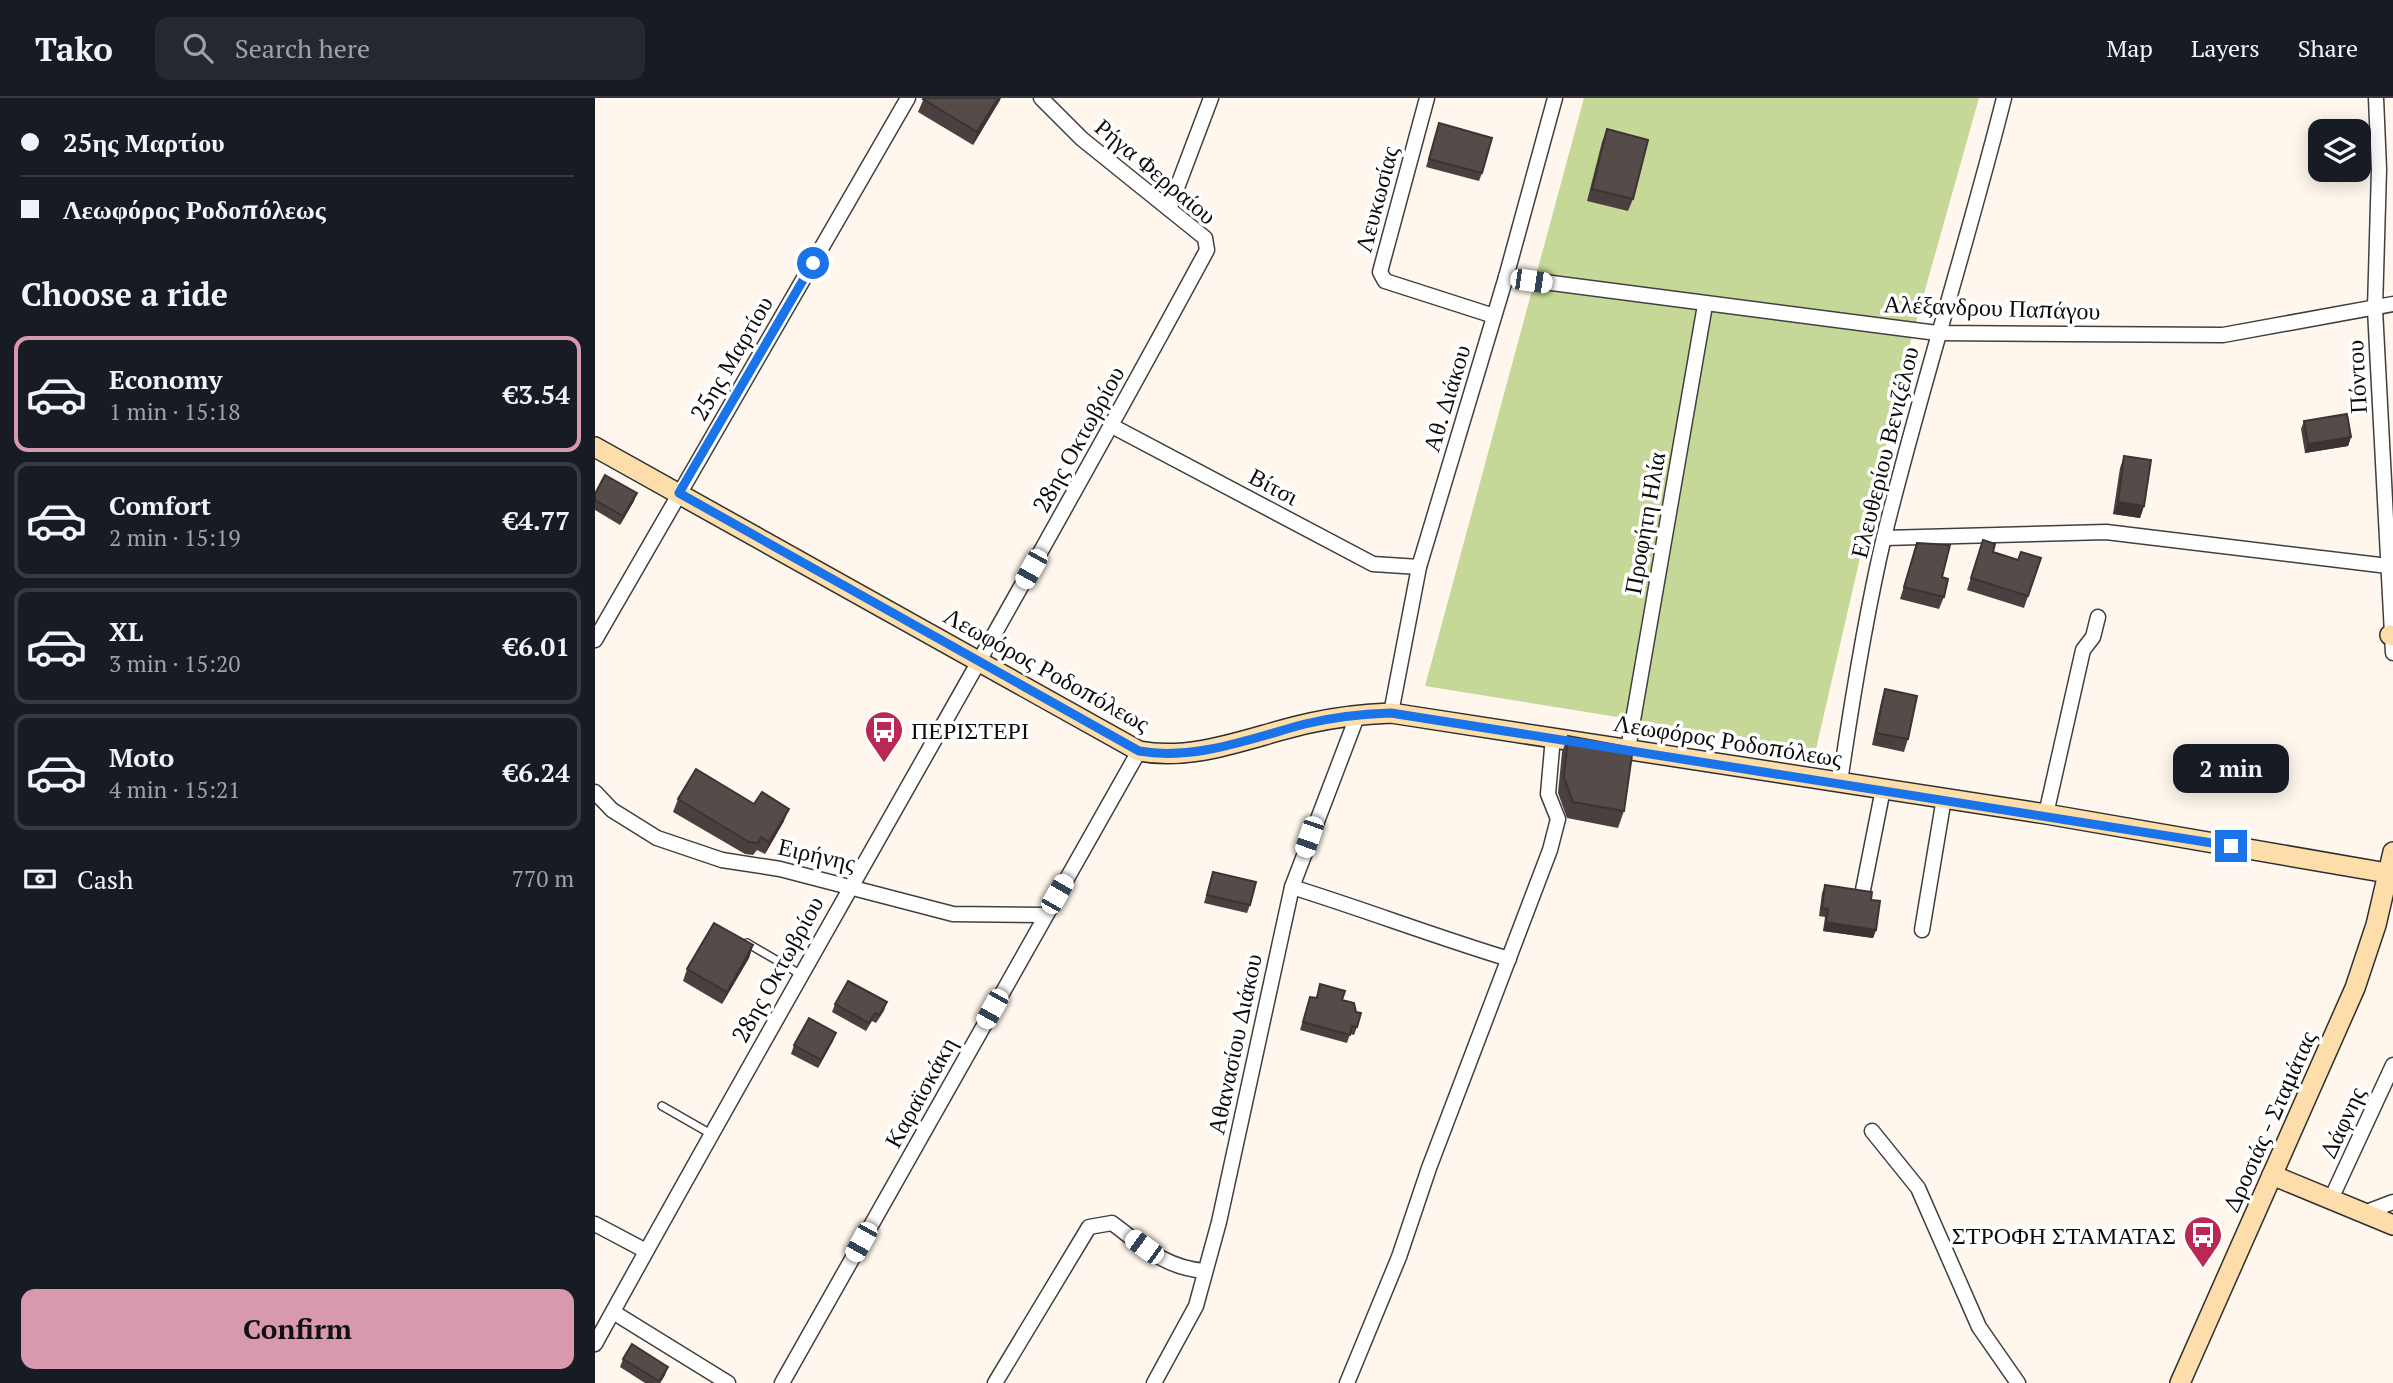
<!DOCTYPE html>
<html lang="en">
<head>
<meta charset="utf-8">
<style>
	:root { --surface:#171b24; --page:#242831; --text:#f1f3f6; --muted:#9ea1a6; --line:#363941; --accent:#d898ae }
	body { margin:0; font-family:"PT Serif",serif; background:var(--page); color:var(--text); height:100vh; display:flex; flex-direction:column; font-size:26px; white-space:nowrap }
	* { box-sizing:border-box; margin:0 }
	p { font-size:23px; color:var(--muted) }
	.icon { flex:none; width:38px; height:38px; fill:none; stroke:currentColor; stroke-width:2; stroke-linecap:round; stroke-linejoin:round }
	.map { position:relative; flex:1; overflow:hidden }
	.details { display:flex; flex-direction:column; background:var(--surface); width:595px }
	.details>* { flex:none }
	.guide { display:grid; align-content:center; height:154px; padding:0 21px; background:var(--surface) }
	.controls { position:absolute; left:1713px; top:21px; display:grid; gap:14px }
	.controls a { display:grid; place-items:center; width:63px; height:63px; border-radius:14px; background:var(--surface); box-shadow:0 4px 18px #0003; font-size:35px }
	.end { position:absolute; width:32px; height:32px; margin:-16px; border:9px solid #1a73e8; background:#fff; box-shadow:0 0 0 4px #fff }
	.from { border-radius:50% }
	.bubble { position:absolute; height:49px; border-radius:14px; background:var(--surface); box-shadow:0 4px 18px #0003; font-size:23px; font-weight:700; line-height:49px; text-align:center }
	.car { position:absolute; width:21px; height:42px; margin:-21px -10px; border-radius:9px; box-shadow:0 0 5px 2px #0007; background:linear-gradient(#fff 24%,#345 0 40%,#fff 0 76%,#345 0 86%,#fff 0) }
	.guide b { display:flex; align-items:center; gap:24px; height:66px; font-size:26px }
	.guide b+b { border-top:2px solid var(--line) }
	.guide i { width:18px; height:18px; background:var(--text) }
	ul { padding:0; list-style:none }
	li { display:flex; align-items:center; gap:21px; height:116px; margin:0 14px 10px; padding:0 7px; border:4px solid var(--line); border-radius:14px }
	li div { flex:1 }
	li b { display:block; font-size:26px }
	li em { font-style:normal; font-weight:700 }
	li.active { border-color:var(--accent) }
	li>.icon { width:63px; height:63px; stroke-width:1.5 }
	h2 { padding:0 21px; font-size:32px; line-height:84px }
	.pay { display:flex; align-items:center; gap:18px; height:77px; padding:0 21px; font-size:26px }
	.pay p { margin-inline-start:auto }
	.action { display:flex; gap:14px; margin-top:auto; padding:14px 21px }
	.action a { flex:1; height:80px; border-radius:14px; background:var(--accent); color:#111; font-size:28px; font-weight:700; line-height:80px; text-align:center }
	header { display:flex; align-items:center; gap:42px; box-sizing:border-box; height:98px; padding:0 35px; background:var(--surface); border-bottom:2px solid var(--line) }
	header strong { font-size:33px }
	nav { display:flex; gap:38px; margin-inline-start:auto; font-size:24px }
	.search { width:490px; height:63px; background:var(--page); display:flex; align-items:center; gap:18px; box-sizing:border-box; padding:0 24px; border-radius:14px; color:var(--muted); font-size:26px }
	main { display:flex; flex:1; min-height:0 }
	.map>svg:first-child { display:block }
	.forest { fill:#c6d897 }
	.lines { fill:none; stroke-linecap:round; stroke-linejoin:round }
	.lane-casing { stroke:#404040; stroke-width:10 }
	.street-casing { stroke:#404040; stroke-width:17 }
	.secondary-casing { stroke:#2f2f2f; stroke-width:22 }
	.lane { stroke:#fff; stroke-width:7 }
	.street { stroke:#fff; stroke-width:14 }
	.secondary { stroke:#fddeaa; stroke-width:19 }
	.wall { fill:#49403f }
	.shaded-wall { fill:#3c3433 }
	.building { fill:#554b49; stroke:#3c3433; stroke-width:2 }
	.route { stroke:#1a73e8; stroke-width:9 }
	.labels { text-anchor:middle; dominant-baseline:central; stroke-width:7; stroke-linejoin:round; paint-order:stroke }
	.street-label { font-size:24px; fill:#0d0d0d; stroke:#fff }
	.poi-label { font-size:24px; fill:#0d0d0d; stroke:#fff; text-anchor:start }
</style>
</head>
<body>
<header>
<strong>Tako</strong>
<div class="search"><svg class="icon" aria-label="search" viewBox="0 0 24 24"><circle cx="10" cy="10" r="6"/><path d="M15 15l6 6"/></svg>Search here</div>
<nav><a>Map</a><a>Layers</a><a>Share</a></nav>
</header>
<main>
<section class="details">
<div class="guide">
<b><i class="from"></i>25ης Μαρτίου</b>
<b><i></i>Λεωφόρος Ροδοπόλεως</b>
</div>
<h2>Choose a ride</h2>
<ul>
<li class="active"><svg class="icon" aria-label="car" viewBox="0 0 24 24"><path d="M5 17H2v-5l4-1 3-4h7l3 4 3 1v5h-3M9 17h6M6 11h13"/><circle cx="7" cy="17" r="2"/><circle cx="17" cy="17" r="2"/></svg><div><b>Economy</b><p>1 min · 15:18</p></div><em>€3.54</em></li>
<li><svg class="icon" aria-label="car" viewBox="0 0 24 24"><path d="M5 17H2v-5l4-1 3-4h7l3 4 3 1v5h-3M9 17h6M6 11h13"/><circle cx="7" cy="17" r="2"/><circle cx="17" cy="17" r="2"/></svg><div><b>Comfort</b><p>2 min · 15:19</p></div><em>€4.77</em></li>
<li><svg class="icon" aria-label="car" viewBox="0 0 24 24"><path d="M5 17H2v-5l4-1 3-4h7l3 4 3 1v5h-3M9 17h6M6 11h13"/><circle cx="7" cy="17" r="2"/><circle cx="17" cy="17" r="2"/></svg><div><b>XL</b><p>3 min · 15:20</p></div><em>€6.01</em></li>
<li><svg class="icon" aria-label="car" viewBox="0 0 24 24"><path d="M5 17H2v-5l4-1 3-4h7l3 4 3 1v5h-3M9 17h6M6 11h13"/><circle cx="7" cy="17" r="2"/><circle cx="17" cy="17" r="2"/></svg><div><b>Moto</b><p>4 min · 15:21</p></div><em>€6.24</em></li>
</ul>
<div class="pay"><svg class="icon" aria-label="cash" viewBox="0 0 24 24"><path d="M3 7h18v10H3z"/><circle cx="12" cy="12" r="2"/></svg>Cash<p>770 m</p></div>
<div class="action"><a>Confirm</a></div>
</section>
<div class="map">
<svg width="1798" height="1285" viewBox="0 0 1798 1285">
	<rect width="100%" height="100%" fill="#fff7ed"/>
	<polygon class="forest" points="989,0 1384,0 1312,256 1221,651 830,588"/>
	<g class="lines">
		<defs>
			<g id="lane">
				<polyline points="152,845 205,876"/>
				<polyline points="67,1008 116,1036"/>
			</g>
			<g id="street">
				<polyline points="832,0 785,174 790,183 899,218"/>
				<polyline points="1781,0 1784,71 1780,211 1798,555"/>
				<polyline points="574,111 616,0"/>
				<polyline points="911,179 1342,235 1628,237 1798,206"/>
				<polyline points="517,328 778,466 824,469"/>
				<polyline points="1289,440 1511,434 1793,468"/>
				<polyline points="0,542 313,0"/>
				<polyline points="796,615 824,469 911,179 960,0"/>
				<polyline points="1033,651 1110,207"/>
				<path d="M1245,684C1257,602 1270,520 1289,439C1325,292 1372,147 1409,0"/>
				<polyline points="0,694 17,712 62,740 127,762 185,771 358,816 450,817"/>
				<polyline points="1451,716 1488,552 1498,539 1503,519"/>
				<path d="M697,789C771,812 841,839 914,861"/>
				<polyline points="1268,792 1288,691"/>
				<polyline points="1327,832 1349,700"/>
				<polyline points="1277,1033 1323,1090 1384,1229 1423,1285"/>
				<polyline points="1736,1101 1798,967"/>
				<polyline points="1769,1115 1798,1104"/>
				<polyline points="0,1126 51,1153"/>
				<polyline points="18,1214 133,1285"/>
				<path d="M0,1246C201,880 413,520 612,152L610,140L487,41L446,0"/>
				<polyline points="187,1285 544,653"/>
				<path d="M400,1285L494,1129L517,1125C548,1148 570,1170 610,1173"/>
				<polyline points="559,1285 601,1208 624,1124 697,789 763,616"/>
				<polyline points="752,1285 804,1159 834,1070 955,752 963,721 953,696 958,639"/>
			</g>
			<g id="secondary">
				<path d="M0,349L544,653C602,664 659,637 715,625C742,619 768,616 796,615L1451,716L1792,775"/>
				<polyline points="1795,537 1798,538"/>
				<polyline points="1677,1077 1798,1127"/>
				<polyline points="1585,1285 1760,890 1781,827 1798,754"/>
			</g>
		</defs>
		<use href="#lane" class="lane-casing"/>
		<use href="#street" class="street-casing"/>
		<use href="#secondary" class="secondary-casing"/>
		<use href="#lane" class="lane"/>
		<use href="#street" class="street"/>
		<use href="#secondary" class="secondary"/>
	</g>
	<g class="wall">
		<polygon points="329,0 405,2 378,47 323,14"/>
		<polygon points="844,25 887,75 884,83 831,69"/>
		<polygon points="1012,31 1038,101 1033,113 992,103 1007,44"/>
		<polygon points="1709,323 1756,339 1753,348 1710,355 1706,331"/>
		<polygon points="1529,358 1549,408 1545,420 1518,416 1525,370"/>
		<polygon points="0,396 39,403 25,427 0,412"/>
		<polygon points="1388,442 1398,454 1423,462 1446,460 1429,510 1372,492"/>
		<polygon points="1322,445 1347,479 1349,499 1344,511 1305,501"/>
		<polygon points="1290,591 1313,641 1309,654 1277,647 1286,604"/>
		<polygon points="973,638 1029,713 1023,730 972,720 963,695 967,654"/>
		<polygon points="83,701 159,706 189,723 170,756 162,752 158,757 150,756 78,714"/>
		<polygon points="618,774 655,807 652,815 609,805"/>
		<polygon points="1230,787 1276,802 1281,832 1278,840 1228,833 1230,819 1224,818 1227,795"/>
		<polygon points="158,847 154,860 127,906 88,883 92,871"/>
		<polygon points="725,886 747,902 762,929 759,937 755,936 752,945 705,932 715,899 721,900"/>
		<polygon points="292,904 289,913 281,925 277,923 271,933 237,914 240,906"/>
		<polygon points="238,943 223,970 196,956 199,947"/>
		<polygon points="28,1261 70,1277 65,1285 50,1285 25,1269"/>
	</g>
	<g class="shaded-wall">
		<polygon points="403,0 406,0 405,2 378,47 382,34"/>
		<polygon points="1756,339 1753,348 1710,355 1713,346"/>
		<polygon points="42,395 39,403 25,427 28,418"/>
		<polygon points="1523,404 1549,408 1545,420 1518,416"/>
		<polygon points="194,711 189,723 170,756 174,744"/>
		<polygon points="1231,824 1281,832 1278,840 1228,833"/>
		<polygon points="158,847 154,860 127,906 132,894"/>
		<polygon points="241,935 238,943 223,970 226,962"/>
		<polygon points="73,1269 70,1277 65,1285 64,1285"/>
	</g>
	<g class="building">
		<polygon points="329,0 403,0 382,34 328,1"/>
		<polygon points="844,25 897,40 887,75 834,61"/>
		<polygon points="1012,31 1053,42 1038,101 997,91"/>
		<polygon points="1752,316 1756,339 1713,346 1709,323"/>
		<polygon points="1529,358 1556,362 1549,408 1523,404"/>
		<polygon points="10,377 42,395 28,418 0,402 0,396"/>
		<polygon points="1388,442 1400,446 1398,454 1423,462 1426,454 1446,460 1433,498 1376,480"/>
		<polygon points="1322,445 1355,447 1347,479 1353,481 1349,499 1309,489"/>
		<polygon points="1290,591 1322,598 1313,641 1281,635"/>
		<polygon points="973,638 1038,650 1029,713 978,704 969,679"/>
		<polygon points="101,671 159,706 167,694 194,711 174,744 166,739 163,745 154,744 83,701"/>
		<polygon points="618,774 661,784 655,807 612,797"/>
		<polygon points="1230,787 1277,794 1276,802 1285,803 1281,832 1231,824 1233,811 1227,810"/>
		<polygon points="119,825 158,847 132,894 92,871"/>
		<polygon points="253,883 292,904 284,917 280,915 274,925 240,906"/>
		<polygon points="725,886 750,893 747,902 759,905 761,914 766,915 762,929 757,928 755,937 708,924 715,899 722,900"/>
		<polygon points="214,920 241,935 226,962 199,947"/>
		<polygon points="37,1246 73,1269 64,1283 28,1261"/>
	</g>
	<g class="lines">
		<path class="route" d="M218,165L84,395L544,653C600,663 657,640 710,626C738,619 767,616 796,615L1636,748"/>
	</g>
	<defs>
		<symbol id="bus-pin" viewBox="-11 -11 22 30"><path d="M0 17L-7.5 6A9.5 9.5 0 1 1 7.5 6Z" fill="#ba2855" stroke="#fff"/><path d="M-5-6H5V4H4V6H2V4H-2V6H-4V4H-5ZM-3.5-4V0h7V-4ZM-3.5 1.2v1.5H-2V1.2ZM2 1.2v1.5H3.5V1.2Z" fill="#fff"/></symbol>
	</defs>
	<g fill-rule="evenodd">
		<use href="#bus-pin" x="267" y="610" width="44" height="60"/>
		<use href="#bus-pin" x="1586" y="1115" width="44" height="60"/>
	</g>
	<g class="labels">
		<g class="street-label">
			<text transform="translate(561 73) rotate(40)">Ρήγα Φερραίου</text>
			<text transform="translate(781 101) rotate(-75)">Λευκωσίας</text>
			<text transform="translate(1397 209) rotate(2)">Αλέξανδρου Παπάγου</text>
			<text transform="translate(136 260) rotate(-60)">25ης Μαρτίου</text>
			<text transform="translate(1761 279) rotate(-93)">Πόντου</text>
			<text transform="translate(851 300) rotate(-73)">Αθ. Διάκου</text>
			<text transform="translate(483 341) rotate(-61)">28ης Οκτωβρίου</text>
			<text transform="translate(1289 354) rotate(-76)">Ελευθερίου Βενιζέλου</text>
			<text transform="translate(679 388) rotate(28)">Βίτσι</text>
			<text transform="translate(1049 425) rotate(-80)">Προφήτη Ηλία</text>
			<text transform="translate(452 571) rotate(29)">Λεωφόρος Ροδοπόλεως</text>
			<text transform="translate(1133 642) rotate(9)">Λεωφόρος Ροδοπόλεως</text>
			<text transform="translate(222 756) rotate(13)">Ειρήνης</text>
			<text transform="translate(182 871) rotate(-61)">28ης Οκτωβρίου</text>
			<text transform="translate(639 946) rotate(-78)">Αθανασίου Διάκου</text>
			<text transform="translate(325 994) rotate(-61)">Καραϊσκάκη</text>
			<text transform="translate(1674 1023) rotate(-66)">Δροσιάς - Σταμάτας</text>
			<text transform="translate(1747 1024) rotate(-65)">Δάφνης</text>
		</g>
		<g class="poi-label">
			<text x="316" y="632">ΠΕΡΙΣΤΕΡΙ</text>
			<text x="1581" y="1137" text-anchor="end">ΣΤΡΟΦΗ ΣΤΑΜΑΤΑΣ</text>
		</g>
	</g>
</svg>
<div class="controls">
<a><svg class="icon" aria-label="layers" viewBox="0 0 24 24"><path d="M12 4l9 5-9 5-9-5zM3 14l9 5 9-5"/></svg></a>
</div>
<i class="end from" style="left:218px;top:165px"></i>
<i class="end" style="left:1636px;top:748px"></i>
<div class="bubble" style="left:1578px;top:646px;width:116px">2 min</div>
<i class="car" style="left:936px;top:183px;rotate:98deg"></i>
<i class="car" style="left:436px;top:471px;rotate:209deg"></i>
<i class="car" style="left:714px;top:739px;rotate:199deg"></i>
<i class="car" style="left:462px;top:796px;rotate:30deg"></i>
<i class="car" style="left:397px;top:911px;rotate:209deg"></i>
<i class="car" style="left:266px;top:1144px;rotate:209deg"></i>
<i class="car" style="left:549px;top:1149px;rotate:306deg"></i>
</div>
</main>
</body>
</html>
